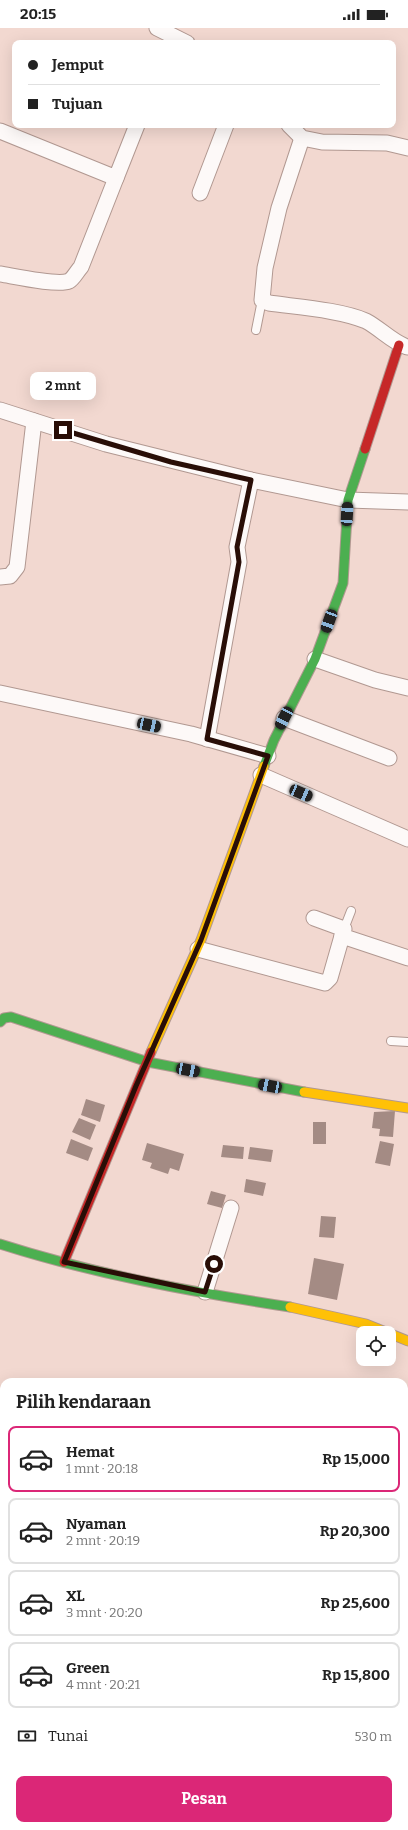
<!DOCTYPE html>
<html lang="id">
<head>
<meta charset="utf-8">
<style>
	:root { --surface:#fff; --page:#f6f6f6; --text:#222; --muted:#767676; --line:#e0e0e0; --accent:#db2777 }
	body { margin:0; font-family:Bitter,serif; background:var(--page); color:var(--text); height:100vh; display:flex; flex-direction:column; font-size:15px; white-space:nowrap }
	* { box-sizing:border-box; margin:0 }
	p { font-size:13px; color:var(--muted) }
	.icon { flex:none; width:22px; height:22px; fill:none; stroke:currentColor; stroke-width:2; stroke-linecap:round; stroke-linejoin:round }
	.map { position:relative; flex:1; overflow:hidden }
	.details { position:absolute; left:0px; top:1350px; width:408px; height:452px; display:flex; flex-direction:column; background:var(--surface); border-radius:12px 12px 0 0; box-shadow:0 4px 16px #0002 }
	.details>* { flex:none }
	.banner { position:absolute; left:12px; top:12px; width:384px; height:88px; border-radius:8px; box-shadow:0 4px 16px #0002; display:grid; align-content:center; height:88px; padding:0 16px; background:var(--surface) }
	.buttons { position:absolute; left:356px; top:1298px; display:grid; gap:8px }
	.buttons a { display:grid; place-items:center; width:40px; height:40px; border-radius:8px; background:var(--surface); box-shadow:0 4px 16px #0002; font-size:20px }
	.end { position:absolute; width:18px; height:18px; margin:-9px; border:5px solid #290e07; background:#fff; box-shadow:0 0 0 2px #fff }
	.from { border-radius:50% }
	.bubble { position:absolute; height:28px; border-radius:8px; background:var(--surface); box-shadow:0 4px 16px #0002; font-size:13px; font-weight:700; line-height:28px; text-align:center }
	.car { position:absolute; width:12px; height:24px; margin:-12px -6px; border-radius:5px; box-shadow:0 0 3px 1px #0007; background:linear-gradient(#222 24%,#8ab4d8 0 40%,#222 0 76%,#8ab4d8 0 86%,#222 0) }
	.banner b { display:flex; align-items:center; gap:14px; height:38px; font-size:15px }
	.banner b+b { border-top:1px solid var(--line) }
	.banner i { width:10px; height:10px; background:var(--text) }
	ul { padding:0; list-style:none }
	li { display:flex; align-items:center; gap:12px; height:66px; margin:0 8px 6px; padding:0 8px; border:2px solid var(--line); border-radius:8px }
	li div { flex:1 }
	li b { display:block; font-size:15px }
	li em { font-style:normal; font-weight:700 }
	li.current { border-color:var(--accent) }
	li>.icon { width:36px; height:36px; stroke-width:1.5 }
	h2 { padding:0 16px; font-size:18px; line-height:48px }
	.pay { display:flex; align-items:center; gap:10px; height:44px; padding:0 16px; font-size:15px }
	.pay p { margin-inline-start:auto }
	.action { display:flex; gap:8px; margin-top:auto; padding:8px 16px }
	.action a { flex:1; height:46px; border-radius:8px; background:var(--accent); color:#fff; font-size:16px; font-weight:700; line-height:46px; text-align:center }
	.status { display:flex; justify-content:space-between; align-items:center; height:28px; padding:0 20px; background:var(--surface); direction:ltr }
	.status svg { height:11px; fill:currentColor }
	.map>svg:first-child { display:block }
	.building { fill:#a48b84 }
	.lines { fill:none; stroke-linecap:round; stroke-linejoin:round }
	.lane-casing { stroke:#b19891; stroke-width:10 }
	.street-casing { stroke:#b19891; stroke-width:17 }
	.fast-casing { stroke:#b19891; stroke-width:11 }
	.slow-casing { stroke:#b19891; stroke-width:11 }
	.jam-casing { stroke:#b19891; stroke-width:11 }
	.lane { stroke:#fdf9f8; stroke-width:8 }
	.street { stroke:#fdf9f8; stroke-width:15 }
	.fast { stroke:#4caf50; stroke-width:9 }
	.slow { stroke:#ffc107; stroke-width:9 }
	.jam { stroke:#c62828; stroke-width:9 }
	.route { stroke:#290e07; stroke-width:5 }
</style>
</head>
<body>
<div class="status"><b>20:15</b><svg viewBox="0 0 49 12"><path d="M0 12V9h3v3zM5 12V6h3v6zM10 12V3h3v9zM15 12V0h3v12zM26 1h20v11H26zM47 4h2v5h-2z"/></svg></div>
<div class="map">
<svg width="408" height="1802" viewBox="0 0 408 1802">
	<rect width="100%" height="100%" fill="#f2d8d0"/>
	<g class="building">
		<polygon points="86,1071 105,1077 100,1094 81,1087"/>
		<polygon points="395,1083 393,1109 379,1108 380,1101 372,1100 374,1084"/>
		<polygon points="79,1090 96,1097 90,1112 72,1104"/>
		<rect x="313" y="1094" width="13" height="22"/>
		<polygon points="71,1111 93,1120 88,1133 66,1125"/>
		<polygon points="380,1113 394,1116 390,1138 375,1135"/>
		<polygon points="147,1115 184,1126 179,1143 170,1140 168,1146 150,1140 152,1135 142,1132"/>
		<polygon points="223,1117 244,1119 243,1131 221,1129"/>
		<polygon points="250,1119 273,1122 271,1134 248,1131"/>
		<polygon points="246,1151 266,1155 263,1168 244,1164"/>
		<polygon points="211,1163 226,1167 222,1180 207,1176"/>
		<polygon points="321,1188 336,1189 334,1210 319,1209"/>
		<polygon points="314,1230 344,1236 337,1272 308,1266"/>
		<polygon points="404,1376 408,1377 408,1396 404,1394"/>
		<polygon points="404,1464 408,1465 408,1484 404,1483"/>
		<polygon points="404,1493 408,1495 408,1520 404,1519"/>
	</g>
	<g class="lines">
		<defs>
			<g id="lane">
				<polyline points="256,302 262,272"/>
				<polyline points="344,901 351,883"/>
				<polyline points="391,1013 408,1014"/>
			</g>
			<g id="street">
				<polyline points="157,0 187,15"/>
				<polyline points="289,97 302,110 322,114 387,115 408,120"/>
				<polyline points="0,103 116,150 137,97"/>
				<path d="M302,110L279,180L265,240L262,272L269,275C297,279 341,282 366,293C381,301 392,314 407,319"/>
				<polyline points="200,165 226,97"/>
				<path d="M0,246C13,248 58,258 69,253C74,250 77,243 81,239L116,150"/>
				<polyline points="0,382 106,416 251,452 348,472 408,474"/>
				<polyline points="0,549 10,548 17,539 34,393"/>
				<polyline points="315,631 375,652 408,660"/>
				<polyline points="0,665 191,706 268,728"/>
				<polyline points="284,690 389,730"/>
				<polyline points="207,711 239,534 237,519 251,452"/>
				<polyline points="261,747 408,811"/>
				<polyline points="314,890 344,901 342,908 408,930"/>
				<polyline points="198,921 325,955 330,950 342,908"/>
				<polyline points="205,1264 231,1180"/>
				<polyline points="404,1642 408,1644"/>
				<polyline points="404,1738 408,1738"/>
			</g>
			<g id="fast">
				<polyline points="264,738 274,712 315,631 343,555 348,472 365,421"/>
				<polyline points="0,994 4,990 11,989 148,1034 304,1064"/>
				<path d="M0,1216C94,1246 192,1264 290,1279"/>
			</g>
			<g id="slow">
				<polyline points="151,1024 201,912 264,738"/>
				<polyline points="304,1064 408,1080"/>
				<polyline points="290,1279 366,1296 408,1313"/>
			</g>
			<g id="jam">
				<polyline points="365,421 399,317"/>
				<polyline points="64,1234 151,1024"/>
			</g>
		</defs>
		<use href="#lane" class="lane-casing"/>
		<use href="#street" class="street-casing"/>
		<use href="#fast" class="fast-casing"/>
		<use href="#slow" class="slow-casing"/>
		<use href="#jam" class="jam-casing"/>
		<use href="#lane" class="lane"/>
		<use href="#street" class="street"/>
		<use href="#fast" class="fast"/>
		<use href="#slow" class="slow"/>
		<use href="#jam" class="jam"/>
	</g>
	<g class="lines">
		<polyline class="route" points="63,402 171,434 251,452 237,519 239,534 207,711 268,728 201,912 136,1058 64,1234 205,1264 214,1236"/>
	</g>
</svg>
<div class="buttons">
<a><svg class="icon" aria-label="locate" viewBox="0 0 24 24"><circle cx="12" cy="12" r="6"/><path d="M12 2v4M12 18v4M2 12h4M18 12h4"/></svg></a>
</div>
<i class="end from" style="left:214px;top:1236px"></i>
<i class="end" style="left:63px;top:402px"></i>
<div class="bubble" style="left:30px;top:344px;width:66px">2 mnt</div>
<i class="car" style="left:347px;top:486px;rotate:3deg"></i>
<i class="car" style="left:329px;top:593px;rotate:200deg"></i>
<i class="car" style="left:284px;top:690px;rotate:207deg"></i>
<i class="car" style="left:149px;top:697px;rotate:102deg"></i>
<i class="car" style="left:301px;top:765px;rotate:113deg"></i>
<i class="car" style="left:188px;top:1042px;rotate:101deg"></i>
<i class="car" style="left:270px;top:1058px;rotate:281deg"></i>
<div class="banner">
<b><i class="from"></i>Jemput</b>
<b><i></i>Tujuan</b>
</div>
<section class="details">
<h2>Pilih kendaraan</h2>
<ul>
<li class="current"><svg class="icon" aria-label="car" viewBox="0 0 24 24"><path d="M5 17H2v-5l4-1 3-4h7l3 4 3 1v5h-3M9 17h6M6 11h13"/><circle cx="7" cy="17" r="2"/><circle cx="17" cy="17" r="2"/></svg><div><b>Hemat</b><p>1 mnt · 20:18</p></div><em>Rp 15,000</em></li>
<li><svg class="icon" aria-label="car" viewBox="0 0 24 24"><path d="M5 17H2v-5l4-1 3-4h7l3 4 3 1v5h-3M9 17h6M6 11h13"/><circle cx="7" cy="17" r="2"/><circle cx="17" cy="17" r="2"/></svg><div><b>Nyaman</b><p>2 mnt · 20:19</p></div><em>Rp 20,300</em></li>
<li><svg class="icon" aria-label="car" viewBox="0 0 24 24"><path d="M5 17H2v-5l4-1 3-4h7l3 4 3 1v5h-3M9 17h6M6 11h13"/><circle cx="7" cy="17" r="2"/><circle cx="17" cy="17" r="2"/></svg><div><b>XL</b><p>3 mnt · 20:20</p></div><em>Rp 25,600</em></li>
<li><svg class="icon" aria-label="car" viewBox="0 0 24 24"><path d="M5 17H2v-5l4-1 3-4h7l3 4 3 1v5h-3M9 17h6M6 11h13"/><circle cx="7" cy="17" r="2"/><circle cx="17" cy="17" r="2"/></svg><div><b>Green</b><p>4 mnt · 20:21</p></div><em>Rp 15,800</em></li>
</ul>
<div class="pay"><svg class="icon" aria-label="cash" viewBox="0 0 24 24"><path d="M3 7h18v10H3z"/><circle cx="12" cy="12" r="2"/></svg>Tunai<p>530 m</p></div>
<div class="action"><a>Pesan</a></div>
</section>
</div>
</body>
</html>
